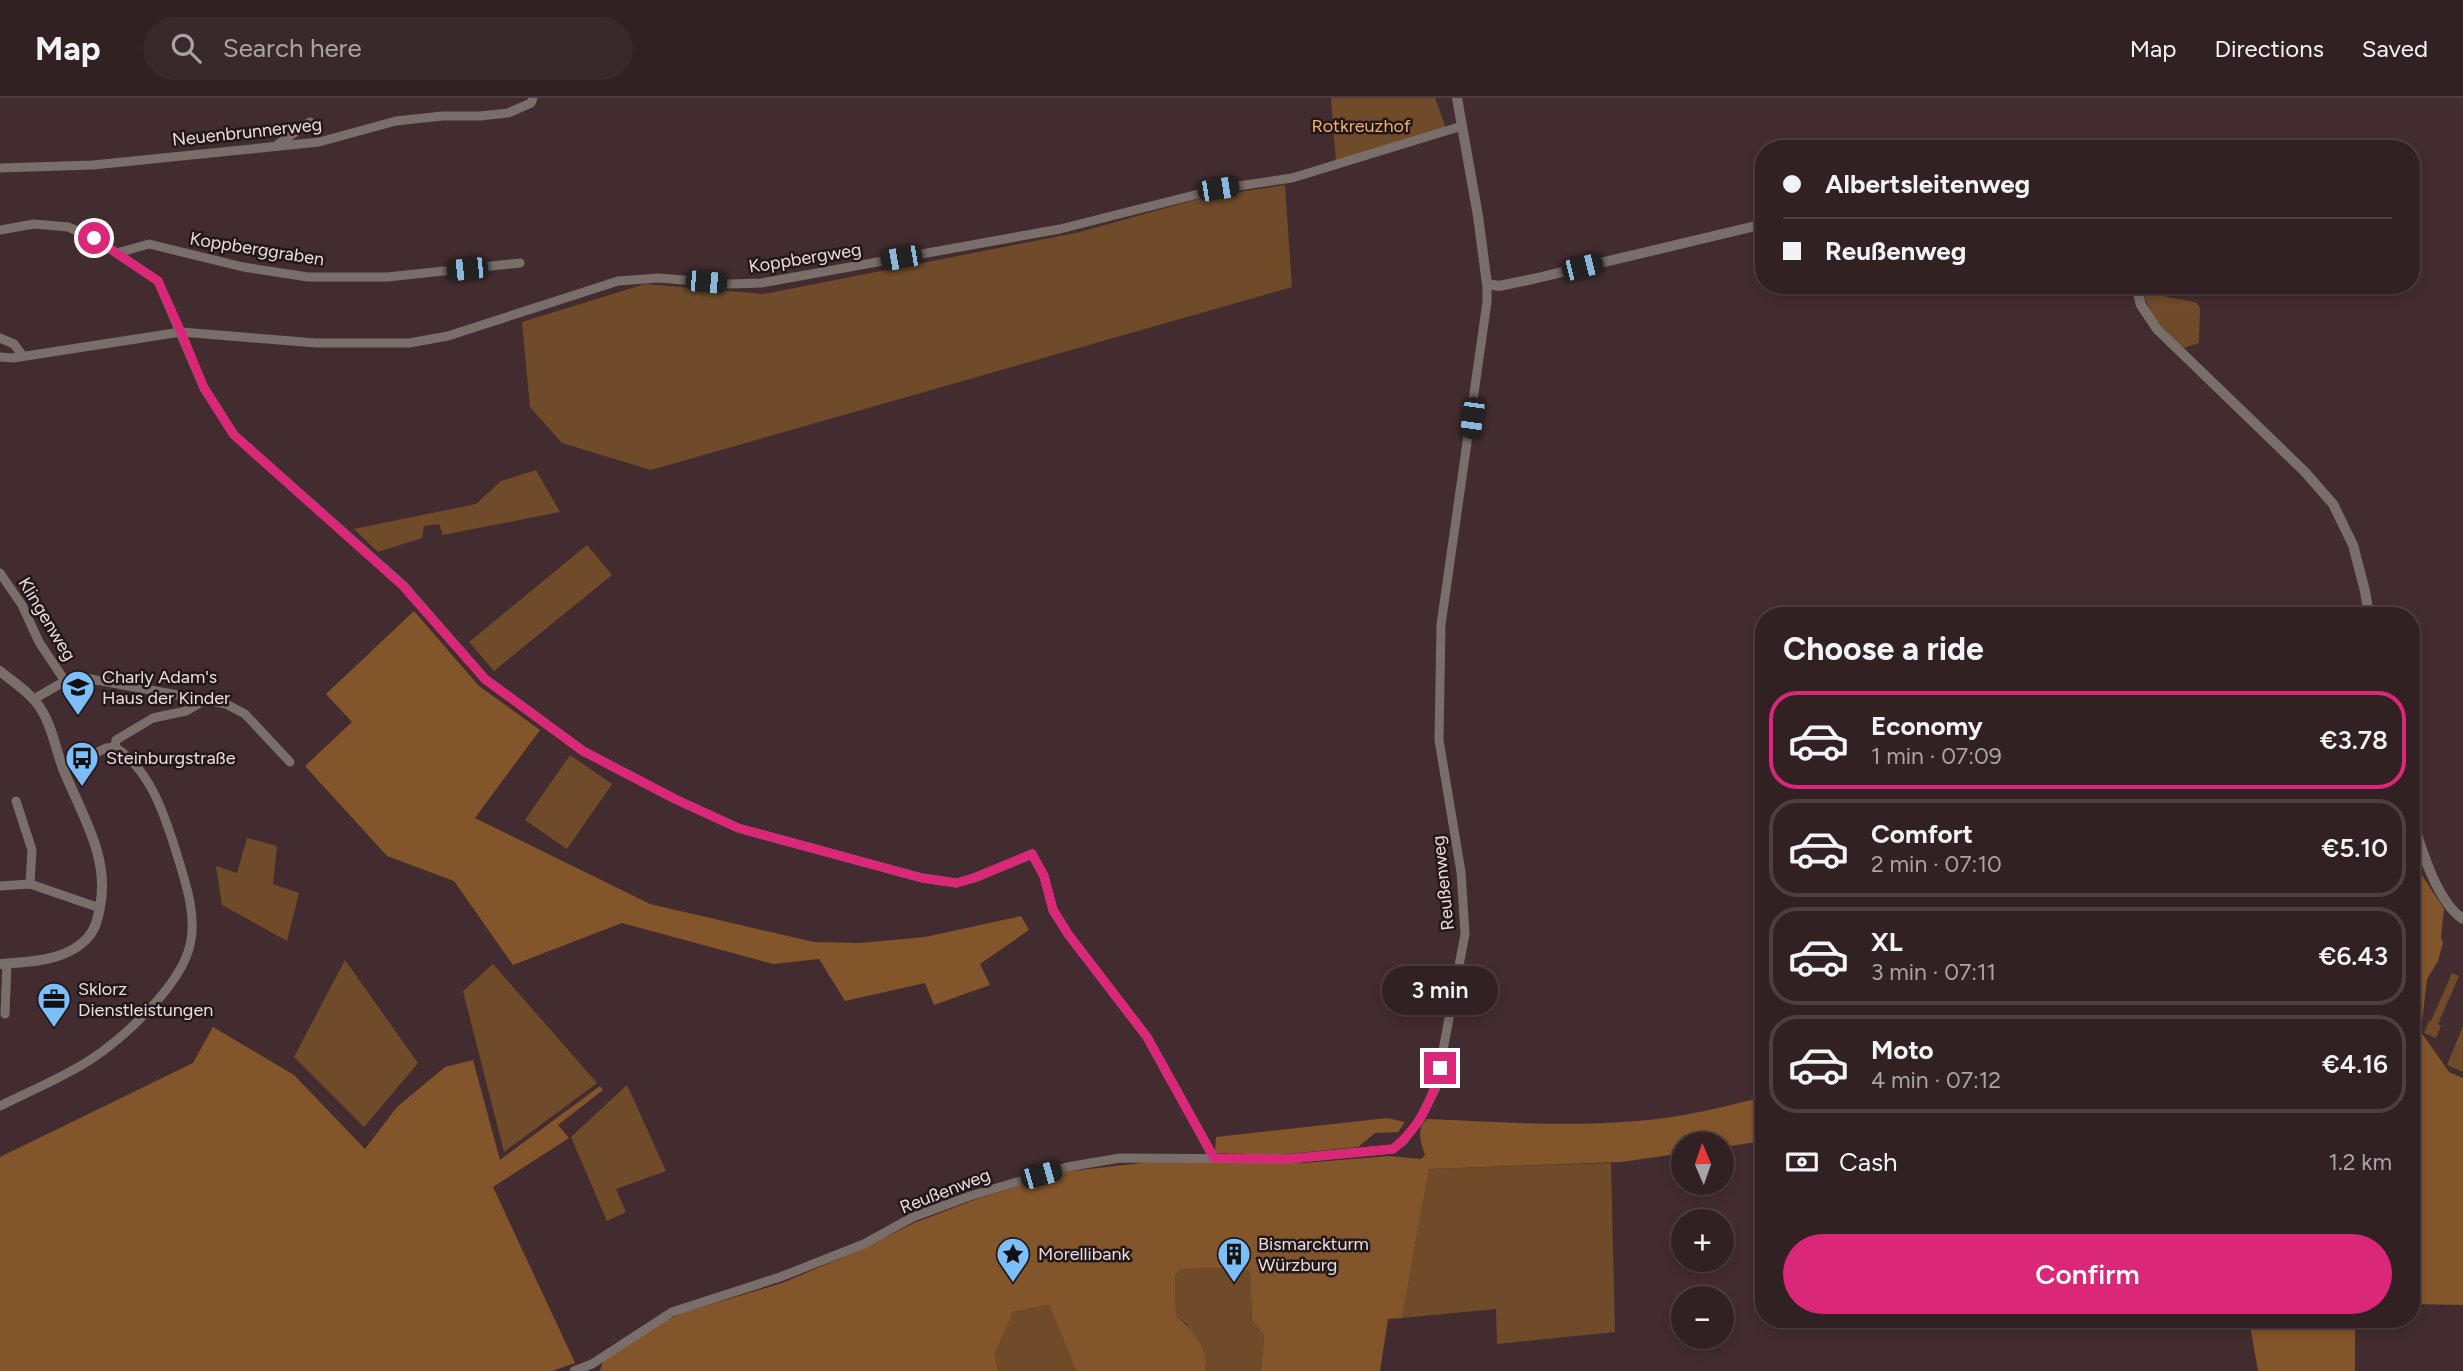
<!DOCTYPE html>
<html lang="en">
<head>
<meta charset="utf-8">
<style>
	:root { --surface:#322123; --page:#3a292b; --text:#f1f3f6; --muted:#a8a3a6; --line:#4d3e41; --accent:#db2777 }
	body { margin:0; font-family:Figtree,sans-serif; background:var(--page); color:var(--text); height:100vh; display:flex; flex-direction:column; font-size:26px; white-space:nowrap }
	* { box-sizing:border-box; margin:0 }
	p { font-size:23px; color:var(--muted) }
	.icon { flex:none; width:38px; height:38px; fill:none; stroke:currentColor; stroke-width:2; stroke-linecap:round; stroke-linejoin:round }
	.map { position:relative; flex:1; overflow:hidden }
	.sheet { position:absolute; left:1755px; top:509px; width:665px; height:721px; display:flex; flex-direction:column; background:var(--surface); border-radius:28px; box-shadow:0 4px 10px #0003,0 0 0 2px var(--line) }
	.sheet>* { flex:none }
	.banner { position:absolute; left:1755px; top:42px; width:665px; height:154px; border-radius:28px; box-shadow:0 4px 10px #0003,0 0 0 2px var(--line); display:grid; align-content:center; height:154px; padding:0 28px; background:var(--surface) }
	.needle { width:46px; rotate:358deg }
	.fabs { position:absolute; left:1671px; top:1034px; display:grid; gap:14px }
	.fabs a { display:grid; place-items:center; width:63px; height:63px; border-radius:50%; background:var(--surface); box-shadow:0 4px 10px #0003,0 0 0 2px var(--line); font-size:35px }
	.end { position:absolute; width:32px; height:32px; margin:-16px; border:9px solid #db2777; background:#fff; box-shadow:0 0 0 4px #fff }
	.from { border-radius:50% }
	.bubble { position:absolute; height:49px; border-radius:24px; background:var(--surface); box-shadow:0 4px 10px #0003,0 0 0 2px var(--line); font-size:23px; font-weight:600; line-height:49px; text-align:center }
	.car { position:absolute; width:21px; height:42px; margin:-21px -10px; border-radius:9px; box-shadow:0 0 5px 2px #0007; background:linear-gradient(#222 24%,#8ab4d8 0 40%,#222 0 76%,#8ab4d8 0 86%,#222 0) }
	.banner b { display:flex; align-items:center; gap:24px; height:66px; font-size:26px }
	.banner b+b { border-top:2px solid var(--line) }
	.banner i { width:18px; height:18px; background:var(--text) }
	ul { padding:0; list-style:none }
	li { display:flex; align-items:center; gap:21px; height:98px; margin:0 14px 10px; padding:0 14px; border:4px solid var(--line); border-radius:28px }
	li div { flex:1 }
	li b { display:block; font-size:26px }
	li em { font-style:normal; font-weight:600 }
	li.selected { border-color:var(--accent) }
	li>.icon { width:63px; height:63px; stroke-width:1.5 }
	h2 { padding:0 28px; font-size:32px; line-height:84px }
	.pay { display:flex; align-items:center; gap:18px; height:77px; padding:0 28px; font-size:26px }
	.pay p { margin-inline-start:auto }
	.primary-button { display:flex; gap:14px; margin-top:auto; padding:14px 28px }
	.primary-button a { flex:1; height:80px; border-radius:42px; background:var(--accent); color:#fff; font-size:28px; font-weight:600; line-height:80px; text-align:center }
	header { display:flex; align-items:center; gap:42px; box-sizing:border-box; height:98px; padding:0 35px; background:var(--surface); border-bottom:2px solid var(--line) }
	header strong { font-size:33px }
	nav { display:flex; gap:38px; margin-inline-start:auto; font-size:24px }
	.search { width:490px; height:63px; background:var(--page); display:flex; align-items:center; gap:18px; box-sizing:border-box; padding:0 24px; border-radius:38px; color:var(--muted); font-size:26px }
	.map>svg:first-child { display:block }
	.green { fill:#6f4b29 }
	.forest { fill:#83552a }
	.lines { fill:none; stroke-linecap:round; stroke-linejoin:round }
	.minor { stroke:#796e6a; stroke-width:9 }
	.tertiary { stroke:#796e6a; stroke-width:10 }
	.route { stroke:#db2777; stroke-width:9 }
	.labels { text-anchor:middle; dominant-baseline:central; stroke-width:5; stroke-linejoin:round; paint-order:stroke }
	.park-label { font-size:18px; fill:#f3ad6e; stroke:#231819 }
	.street-label { font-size:18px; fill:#ecdcdd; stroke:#231819 }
	.poi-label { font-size:18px; fill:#ecdcdd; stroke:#231819; text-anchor:start }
</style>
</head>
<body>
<header>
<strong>Map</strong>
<div class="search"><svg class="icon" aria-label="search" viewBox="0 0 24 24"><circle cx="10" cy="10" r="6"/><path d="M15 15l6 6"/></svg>Search here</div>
<nav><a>Map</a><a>Directions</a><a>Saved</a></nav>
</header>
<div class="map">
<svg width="2463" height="1273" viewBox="0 0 2463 1273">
	<rect width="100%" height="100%" fill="#432c2f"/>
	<g class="green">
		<polygon points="1331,0 1435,0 1446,30 1336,65"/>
		<polygon points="1285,87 1292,189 651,372 562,345 530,309 522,224 645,186 764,196 1080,134 1205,99"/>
		<path d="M2141,187H2148C2161,204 2179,198 2197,205L2200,210L2199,245L2184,250C2162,230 2148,216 2141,187Z"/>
		<polygon points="536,372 560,414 443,437 439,426 424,428 422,440 378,454 354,431 476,406 501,383"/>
		<polygon points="587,447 612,477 494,573 469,544"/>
		<polygon points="570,657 612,686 567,751 525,722"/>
		<polygon points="247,740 277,748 273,786 299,795 287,843 222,807 216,768 237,775"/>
		<polygon points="345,862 418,965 364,1029 294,959"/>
		<polygon points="493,866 597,985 504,1054 463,893"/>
		<polygon points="2452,875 2459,878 2438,926 2441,928 2436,940 2424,935 2429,923 2431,923"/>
		<polygon points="2463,928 2463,974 2447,967"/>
		<polygon points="627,987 666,1073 616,1091 626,1114 607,1123 571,1039"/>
		<polygon points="1611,1065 1615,1234 1497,1246 1496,1211 1402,1220 1429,1071"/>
		<polygon points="1225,1170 1250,1173 1252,1222 1264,1238 1261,1273 1205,1273 1206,1267 1187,1226 1176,1218 1175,1177 1182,1171"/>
		<polygon points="1049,1207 1076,1273 998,1273 995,1256 1013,1214"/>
	</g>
	<g class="forest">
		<polygon points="414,513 479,588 540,632 475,720 650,806 814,844 860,845 925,839 1021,818 1029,832 980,866 990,887 934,907 925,885 845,903 819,861 773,866 622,825 513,867 454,783 387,758 305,668 352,624 326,596"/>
		<polygon points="2412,762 2444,811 2441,839 2443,845 2438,863 2427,881 2421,934 2449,974 2463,980 2463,1207 2412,1206"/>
		<polygon points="213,929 294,977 365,1051 397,1009 445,969 473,962 500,1062 600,988 603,992 558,1027 569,1040 493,1089 575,1265 552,1273 0,1273 0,1059 193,965"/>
		<path d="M1764,999V1043L1722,1049V1046H1684L1683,1055L1622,1064L1429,1071L1402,1220L1388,1221L1380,1273H1261L1264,1238L1252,1222L1250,1173L1225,1170L1182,1171L1175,1177L1176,1218C1191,1229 1210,1253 1205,1273H1076L1049,1207L1013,1214L995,1256L998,1273H600L604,1260L650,1230L682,1215L782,1185L865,1150L914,1125L977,1101L1063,1074L1150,1064L1304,1065L1389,1058L1421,1061L1425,1057C1420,1043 1416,1032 1427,1021C1497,1024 1567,1029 1637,1023C1680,1020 1722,1009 1764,999Z"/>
		<polygon points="1387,1020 1405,1024 1398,1034 1375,1035 1358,1049 1278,1057 1215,1055 1216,1039"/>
		<polygon points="2249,1222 2355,1222 2355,1273 2258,1273"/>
	</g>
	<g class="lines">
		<g class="minor">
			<polyline points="277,47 310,24"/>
			<polyline points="0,70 93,67 319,44 396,23 442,18 480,18 508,15 531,5 533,0"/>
			<polyline points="0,132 34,126 68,129 94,140 158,183 204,290 234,337 403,487 485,581 583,653 675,701 738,730 922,780 956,785 974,780 1032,756 1044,778 1053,812 1068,836 1147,939 1214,1060"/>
			<polyline points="117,155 149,146 243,169 308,179 387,179 520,165"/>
			<polyline points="0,240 14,246 23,258"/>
			<polyline points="0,259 13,260 181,234 316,245 409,245 448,238 618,183 659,180 729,186 761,185 1060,131 1218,91 1292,80 1462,28"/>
			<polyline points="0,475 22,507 39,544 65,583"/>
			<polyline points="34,601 65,583 85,580 205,602"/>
			<polyline points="115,649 116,642 153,620 186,613 205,602 226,606 245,616 290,664"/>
			<polyline points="16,703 32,752 30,786"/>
			<polyline points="0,788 30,786 100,810"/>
			<polyline points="5,916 7,865"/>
			<path d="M0,1008C30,993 62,980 90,962C124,940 181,887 190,847C198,816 183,777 174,747C162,710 149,672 115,649L106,650L63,671"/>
			<polyline points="574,1273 592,1266 672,1214 780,1179 864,1146 913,1119 970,1098 1067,1069 1120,1060 1288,1061 1393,1051 1403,1043 1419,1023 1436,989 1465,836 1461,774 1439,642 1441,527 1487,204 1487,186"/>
		</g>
		<g class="tertiary">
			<polyline points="1457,0 1478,118 1487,186 1499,188 1533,181 1764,126"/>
			<polyline points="2136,187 2141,207 2157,231 2305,374 2333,406 2353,447 2365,493 2369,518"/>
			<path d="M0,573C14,585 33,596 42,613C53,630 56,654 64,673C82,717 110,760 100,809C98,819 96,830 89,838C69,863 29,864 0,866"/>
			<path d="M2412,721C2421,750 2437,804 2463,821"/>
		</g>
	</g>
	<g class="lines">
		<path class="route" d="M94,140L158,183L181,234L204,290L234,337L403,488L485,581L583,653L675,701L738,730L922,780L956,785L974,780L1032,756L1044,778L1053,812L1068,836L1147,939L1214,1060L1288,1061L1393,1051C1418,1031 1433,1001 1440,970"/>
	</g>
	<defs>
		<symbol id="school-pin" viewBox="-11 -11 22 30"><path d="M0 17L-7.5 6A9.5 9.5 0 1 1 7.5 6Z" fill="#7cbef9" stroke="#231819"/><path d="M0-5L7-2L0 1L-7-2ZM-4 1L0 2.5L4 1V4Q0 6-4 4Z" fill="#111"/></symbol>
		<symbol id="bus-pin" viewBox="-11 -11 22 30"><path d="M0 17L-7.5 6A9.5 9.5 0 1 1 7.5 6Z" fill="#7cbef9" stroke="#231819"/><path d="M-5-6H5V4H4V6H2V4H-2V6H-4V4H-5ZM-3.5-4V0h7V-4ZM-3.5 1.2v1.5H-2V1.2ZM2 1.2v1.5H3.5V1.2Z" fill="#111"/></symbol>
		<symbol id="office-pin" viewBox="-11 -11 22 30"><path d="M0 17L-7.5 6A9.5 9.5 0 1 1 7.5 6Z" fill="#7cbef9" stroke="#231819"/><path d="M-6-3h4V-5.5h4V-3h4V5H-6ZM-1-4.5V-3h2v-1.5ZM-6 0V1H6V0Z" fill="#111"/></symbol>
		<symbol id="sight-pin" viewBox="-11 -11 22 30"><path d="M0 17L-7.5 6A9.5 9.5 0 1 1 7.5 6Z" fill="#7cbef9" stroke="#231819"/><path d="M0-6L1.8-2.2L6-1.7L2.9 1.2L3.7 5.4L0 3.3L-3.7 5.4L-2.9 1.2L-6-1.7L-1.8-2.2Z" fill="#111"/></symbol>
		<symbol id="building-pin" viewBox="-11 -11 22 30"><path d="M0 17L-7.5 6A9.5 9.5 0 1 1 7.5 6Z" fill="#7cbef9" stroke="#231819"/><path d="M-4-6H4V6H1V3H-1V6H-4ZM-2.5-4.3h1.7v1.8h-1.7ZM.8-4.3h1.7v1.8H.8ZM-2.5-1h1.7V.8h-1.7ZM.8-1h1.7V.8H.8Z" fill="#111"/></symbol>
	</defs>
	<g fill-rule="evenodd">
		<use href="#school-pin" x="59" y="570" width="38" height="52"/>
		<use href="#bus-pin" x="63" y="641" width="38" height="52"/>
		<use href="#office-pin" x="35" y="882" width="38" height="52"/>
		<use href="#sight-pin" x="994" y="1137" width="38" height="52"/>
		<use href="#building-pin" x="1215" y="1137" width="38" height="52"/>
	</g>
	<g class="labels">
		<g class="park-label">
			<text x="1361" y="28">Rotkreuzhof</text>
		</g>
		<g class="street-label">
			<text transform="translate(247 34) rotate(-6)">Neuenbrunnerweg</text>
			<text transform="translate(257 151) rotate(9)">Koppberggraben</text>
			<text transform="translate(805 160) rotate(-9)">Koppbergweg</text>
			<text transform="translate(47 521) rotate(59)">Klingenweg</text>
			<text transform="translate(1443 785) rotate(-96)">Reußenweg</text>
			<text transform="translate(945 1093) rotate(-21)">Reußenweg</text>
		</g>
		<g class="poi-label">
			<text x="102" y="579">Charly Adam's<tspan x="102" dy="21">Haus der Kinder</tspan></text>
			<text x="106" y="660">Steinburgstraße</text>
			<text x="78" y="891">Sklorz<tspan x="78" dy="21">Dienstleistungen</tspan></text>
			<text x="1258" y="1146">Bismarckturm<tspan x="1258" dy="21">Würzburg</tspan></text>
			<text x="1038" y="1156">Morellibank</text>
		</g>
	</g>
</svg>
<div class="fabs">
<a><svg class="needle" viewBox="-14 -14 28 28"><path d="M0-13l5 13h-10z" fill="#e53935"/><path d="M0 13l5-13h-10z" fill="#a8a3a6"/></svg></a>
<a>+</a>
<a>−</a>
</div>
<i class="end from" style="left:94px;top:140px"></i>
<i class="end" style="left:1440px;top:970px"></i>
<div class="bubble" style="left:1382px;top:868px;width:116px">3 min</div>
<i class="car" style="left:1218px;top:91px;rotate:81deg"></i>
<i class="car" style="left:901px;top:160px;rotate:260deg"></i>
<i class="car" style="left:1582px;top:169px;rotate:76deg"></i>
<i class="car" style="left:467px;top:171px;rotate:264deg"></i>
<i class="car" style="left:706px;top:184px;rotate:95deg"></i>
<i class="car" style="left:1472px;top:320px;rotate:188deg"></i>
<i class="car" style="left:1041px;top:1077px;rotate:74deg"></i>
<div class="banner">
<b><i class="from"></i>Albertsleitenweg</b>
<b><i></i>Reußenweg</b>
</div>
<section class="sheet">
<h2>Choose a ride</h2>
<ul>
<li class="selected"><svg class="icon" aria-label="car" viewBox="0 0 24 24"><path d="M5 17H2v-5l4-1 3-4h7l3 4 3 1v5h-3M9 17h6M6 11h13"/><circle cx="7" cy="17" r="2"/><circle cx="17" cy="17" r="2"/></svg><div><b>Economy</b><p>1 min · 07:09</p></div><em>€3.78</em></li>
<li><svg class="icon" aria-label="car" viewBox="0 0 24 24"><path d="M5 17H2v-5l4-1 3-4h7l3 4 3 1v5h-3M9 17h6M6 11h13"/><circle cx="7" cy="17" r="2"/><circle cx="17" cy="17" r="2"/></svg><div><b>Comfort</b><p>2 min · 07:10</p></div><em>€5.10</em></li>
<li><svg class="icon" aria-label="car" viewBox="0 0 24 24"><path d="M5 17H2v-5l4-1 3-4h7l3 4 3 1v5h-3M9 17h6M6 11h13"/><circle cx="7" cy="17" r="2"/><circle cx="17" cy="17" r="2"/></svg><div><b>XL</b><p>3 min · 07:11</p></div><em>€6.43</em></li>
<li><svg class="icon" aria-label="car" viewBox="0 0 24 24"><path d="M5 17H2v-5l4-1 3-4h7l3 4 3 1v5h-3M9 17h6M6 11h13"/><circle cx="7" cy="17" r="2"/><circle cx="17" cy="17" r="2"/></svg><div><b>Moto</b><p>4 min · 07:12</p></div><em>€4.16</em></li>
</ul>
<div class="pay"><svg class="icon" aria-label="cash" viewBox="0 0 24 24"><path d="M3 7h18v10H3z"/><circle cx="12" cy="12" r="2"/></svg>Cash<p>1.2 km</p></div>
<div class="primary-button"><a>Confirm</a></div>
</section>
</div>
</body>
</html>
